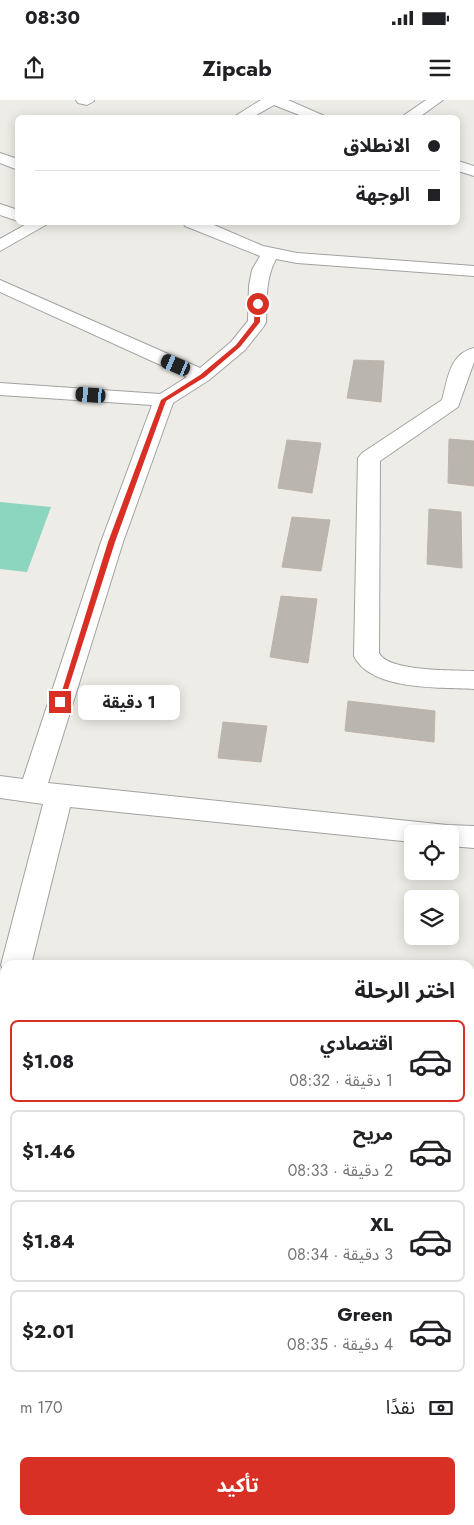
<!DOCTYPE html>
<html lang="ar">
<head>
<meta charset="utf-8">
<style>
	:root { --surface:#fff; --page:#f2f2f2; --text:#202124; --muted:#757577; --line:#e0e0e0; --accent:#d93025 }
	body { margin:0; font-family:Jost,"Noto Sans Arabic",sans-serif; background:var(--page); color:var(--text); direction:rtl; height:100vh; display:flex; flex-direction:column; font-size:19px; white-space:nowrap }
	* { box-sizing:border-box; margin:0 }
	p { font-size:16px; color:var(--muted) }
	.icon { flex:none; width:28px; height:28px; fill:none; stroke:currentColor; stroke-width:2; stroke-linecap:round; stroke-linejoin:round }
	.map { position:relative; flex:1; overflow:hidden; direction:ltr }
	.panel { position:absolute; left:0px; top:860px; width:475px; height:565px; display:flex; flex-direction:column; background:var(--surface); border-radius:15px 15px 0 0; box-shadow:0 2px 12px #0003; direction:rtl }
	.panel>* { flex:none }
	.hud { position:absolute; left:15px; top:15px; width:445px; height:110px; border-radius:8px; box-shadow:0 2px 12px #0003; direction:rtl; display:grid; align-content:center; height:110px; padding:0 20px; background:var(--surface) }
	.buttons { position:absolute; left:404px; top:725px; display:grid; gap:10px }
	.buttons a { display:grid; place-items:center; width:55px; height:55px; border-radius:8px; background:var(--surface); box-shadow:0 2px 12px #0003; font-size:25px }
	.end { position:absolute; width:22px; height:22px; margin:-11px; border:6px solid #d93025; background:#fff; box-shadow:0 0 0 2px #fff }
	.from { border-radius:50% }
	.bubble { position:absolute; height:35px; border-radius:8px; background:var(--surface); box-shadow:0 2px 12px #0003; font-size:16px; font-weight:700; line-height:35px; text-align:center; direction:rtl }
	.car { position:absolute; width:15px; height:30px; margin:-15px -8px; border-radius:6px; box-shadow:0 0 4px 1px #0007; background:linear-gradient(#222 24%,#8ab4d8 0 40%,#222 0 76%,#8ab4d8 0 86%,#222 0) }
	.hud b { display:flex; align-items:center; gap:18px; height:48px; font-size:19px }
	.hud b+b { border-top:1px solid var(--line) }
	.hud i { width:12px; height:12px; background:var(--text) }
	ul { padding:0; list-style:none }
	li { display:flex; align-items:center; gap:15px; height:82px; margin:0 10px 8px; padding:0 10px; border:2px solid var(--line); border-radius:8px }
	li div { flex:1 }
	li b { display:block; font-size:19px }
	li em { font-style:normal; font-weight:700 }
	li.current { border-color:var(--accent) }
	li>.icon { width:45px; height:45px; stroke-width:1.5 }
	h2 { padding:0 20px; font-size:22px; line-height:60px }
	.pay { display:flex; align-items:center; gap:12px; height:55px; padding:0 20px; font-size:19px }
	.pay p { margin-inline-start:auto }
	.button { display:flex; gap:10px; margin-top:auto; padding:10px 20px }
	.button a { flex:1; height:58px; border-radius:8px; background:var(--accent); color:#fff; font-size:20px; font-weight:700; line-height:58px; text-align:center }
	.status { display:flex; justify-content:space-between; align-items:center; height:35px; padding:0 25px; background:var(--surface); direction:ltr }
	.status svg { height:14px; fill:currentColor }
	header { display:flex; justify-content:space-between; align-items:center; height:65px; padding:0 20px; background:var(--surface); font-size:22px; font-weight:700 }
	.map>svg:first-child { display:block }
	.pitch { fill:#8cd5bf }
	.building { fill:#bbb5af; stroke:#beb4aa }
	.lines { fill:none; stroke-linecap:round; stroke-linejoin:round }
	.street-casing { stroke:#a2a2a2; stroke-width:2 }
	.street { fill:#fff; fill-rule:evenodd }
	.route { fill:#d93025 }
</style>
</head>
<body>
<div class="status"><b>08:30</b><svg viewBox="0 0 49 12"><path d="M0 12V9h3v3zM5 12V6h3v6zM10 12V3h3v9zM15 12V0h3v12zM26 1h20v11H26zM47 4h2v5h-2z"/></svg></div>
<header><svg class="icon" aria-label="menu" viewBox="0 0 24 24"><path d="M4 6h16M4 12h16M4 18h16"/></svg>Zipcab<svg class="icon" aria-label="share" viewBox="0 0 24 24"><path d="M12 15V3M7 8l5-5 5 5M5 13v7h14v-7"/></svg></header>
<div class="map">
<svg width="474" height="1425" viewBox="0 0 474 1425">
	<rect width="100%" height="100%" fill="#eeece6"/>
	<polygon class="pitch" points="0,402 51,407 27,472 0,469"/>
	<g class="building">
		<polygon points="354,260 384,261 381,302 347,298"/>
		<polygon points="449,339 474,341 474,386 448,383"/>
		<polygon points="287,340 321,343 312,393 278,388"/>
		<polygon points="429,409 461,412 462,468 427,464"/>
		<polygon points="292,417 330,420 321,471 282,467"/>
		<polygon points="281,496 317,499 308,563 270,557"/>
		<polygon points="348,601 435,611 434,642 345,631"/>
		<polygon points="223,622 267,626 261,662 218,658"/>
	</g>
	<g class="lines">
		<defs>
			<g id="street">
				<polygon points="76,0 94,0 94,1 87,5 78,3"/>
				<polygon points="261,0 288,0 329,18 307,18 274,5 251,18 232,18"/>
				<polygon points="426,0 443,0 418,18 400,18"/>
				<polygon points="0,53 18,59 18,70 0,63"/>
				<polygon points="458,61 474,66 474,76 458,71"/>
				<polygon points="0,104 18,110 18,121 0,115"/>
				<polygon points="30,122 51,122 0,151 0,139"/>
				<path d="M183,122H207L263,146L297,153L474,166V176L297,163L276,159C265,179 267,200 266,222L264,226L245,250L209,280L173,303L123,442L48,683L447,725L474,726V748L450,746V734H412V742L70,707L31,865H5V874L1,865L43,704L0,698V676L23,679L101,442L152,305L0,295V283L160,294L187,277L0,192V180L200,268L231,242L248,221L249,186L252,170L260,156L185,126Z"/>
				<path d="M474,248V262L458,307L380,361L379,553C388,572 454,570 474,571V589C440,587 371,591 354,556L358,358L362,353L442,300C448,279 449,254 474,248Z"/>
				<polygon points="5,893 5,940 0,941 0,895"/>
				<polygon points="470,955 474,956 474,1014 470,1012"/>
				<polygon points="0,1064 5,1065 5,1099 0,1098"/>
				<polygon points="474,1098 474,1136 470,1137 470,1099"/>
				<polygon points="0,1235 5,1236 5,1274 0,1273"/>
				<polygon points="470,1304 474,1305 474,1343 470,1342"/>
				<polygon points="195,1420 235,1420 234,1425 194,1425"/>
			</g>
		</defs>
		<use href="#street" class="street-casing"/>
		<use href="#street" class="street"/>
	</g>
	<polygon class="route" points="258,202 260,204 260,222 240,247 205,277 166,301 115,442 64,602 58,604 108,442 161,300 200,275 236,245 254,222 255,204"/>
</svg>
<div class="buttons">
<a><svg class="icon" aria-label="locate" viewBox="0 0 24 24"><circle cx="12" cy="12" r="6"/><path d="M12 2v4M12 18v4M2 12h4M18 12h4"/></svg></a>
<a><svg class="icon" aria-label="layers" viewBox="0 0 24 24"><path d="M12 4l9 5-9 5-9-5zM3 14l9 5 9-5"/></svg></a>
</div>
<i class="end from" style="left:258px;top:204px"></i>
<i class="end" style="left:60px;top:602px"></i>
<div class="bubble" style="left:78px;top:585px;width:102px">1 دقيقة</div>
<i class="car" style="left:176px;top:265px;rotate:293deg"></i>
<i class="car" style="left:91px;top:295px;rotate:274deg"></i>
<div class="hud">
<b><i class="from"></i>الانطلاق</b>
<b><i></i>الوجهة</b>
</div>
<section class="panel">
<h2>اختر الرحلة</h2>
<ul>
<li class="current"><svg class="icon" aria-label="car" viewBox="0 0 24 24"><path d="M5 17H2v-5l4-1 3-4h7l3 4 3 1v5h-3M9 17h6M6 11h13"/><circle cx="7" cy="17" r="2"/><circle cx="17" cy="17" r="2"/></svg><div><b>اقتصادي</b><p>1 دقيقة · 08:32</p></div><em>$1.08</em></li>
<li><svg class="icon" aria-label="car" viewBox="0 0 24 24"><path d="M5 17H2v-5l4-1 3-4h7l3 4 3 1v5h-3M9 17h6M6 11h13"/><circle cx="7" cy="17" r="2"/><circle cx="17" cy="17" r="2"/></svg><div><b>مريح</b><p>2 دقيقة · 08:33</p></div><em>$1.46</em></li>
<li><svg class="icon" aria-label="car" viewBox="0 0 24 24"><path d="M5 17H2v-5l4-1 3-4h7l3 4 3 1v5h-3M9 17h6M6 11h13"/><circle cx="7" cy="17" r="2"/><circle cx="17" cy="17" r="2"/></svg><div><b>XL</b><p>3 دقيقة · 08:34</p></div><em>$1.84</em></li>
<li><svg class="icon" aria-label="car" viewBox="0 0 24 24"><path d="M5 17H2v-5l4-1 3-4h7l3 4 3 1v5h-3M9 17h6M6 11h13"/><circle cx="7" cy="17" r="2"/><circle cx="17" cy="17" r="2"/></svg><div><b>Green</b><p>4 دقيقة · 08:35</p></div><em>$2.01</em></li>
</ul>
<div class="pay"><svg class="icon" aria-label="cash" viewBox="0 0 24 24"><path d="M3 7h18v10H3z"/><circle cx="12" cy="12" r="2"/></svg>نقدًا<p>170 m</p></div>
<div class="button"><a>تأكيد</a></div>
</section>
</div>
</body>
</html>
